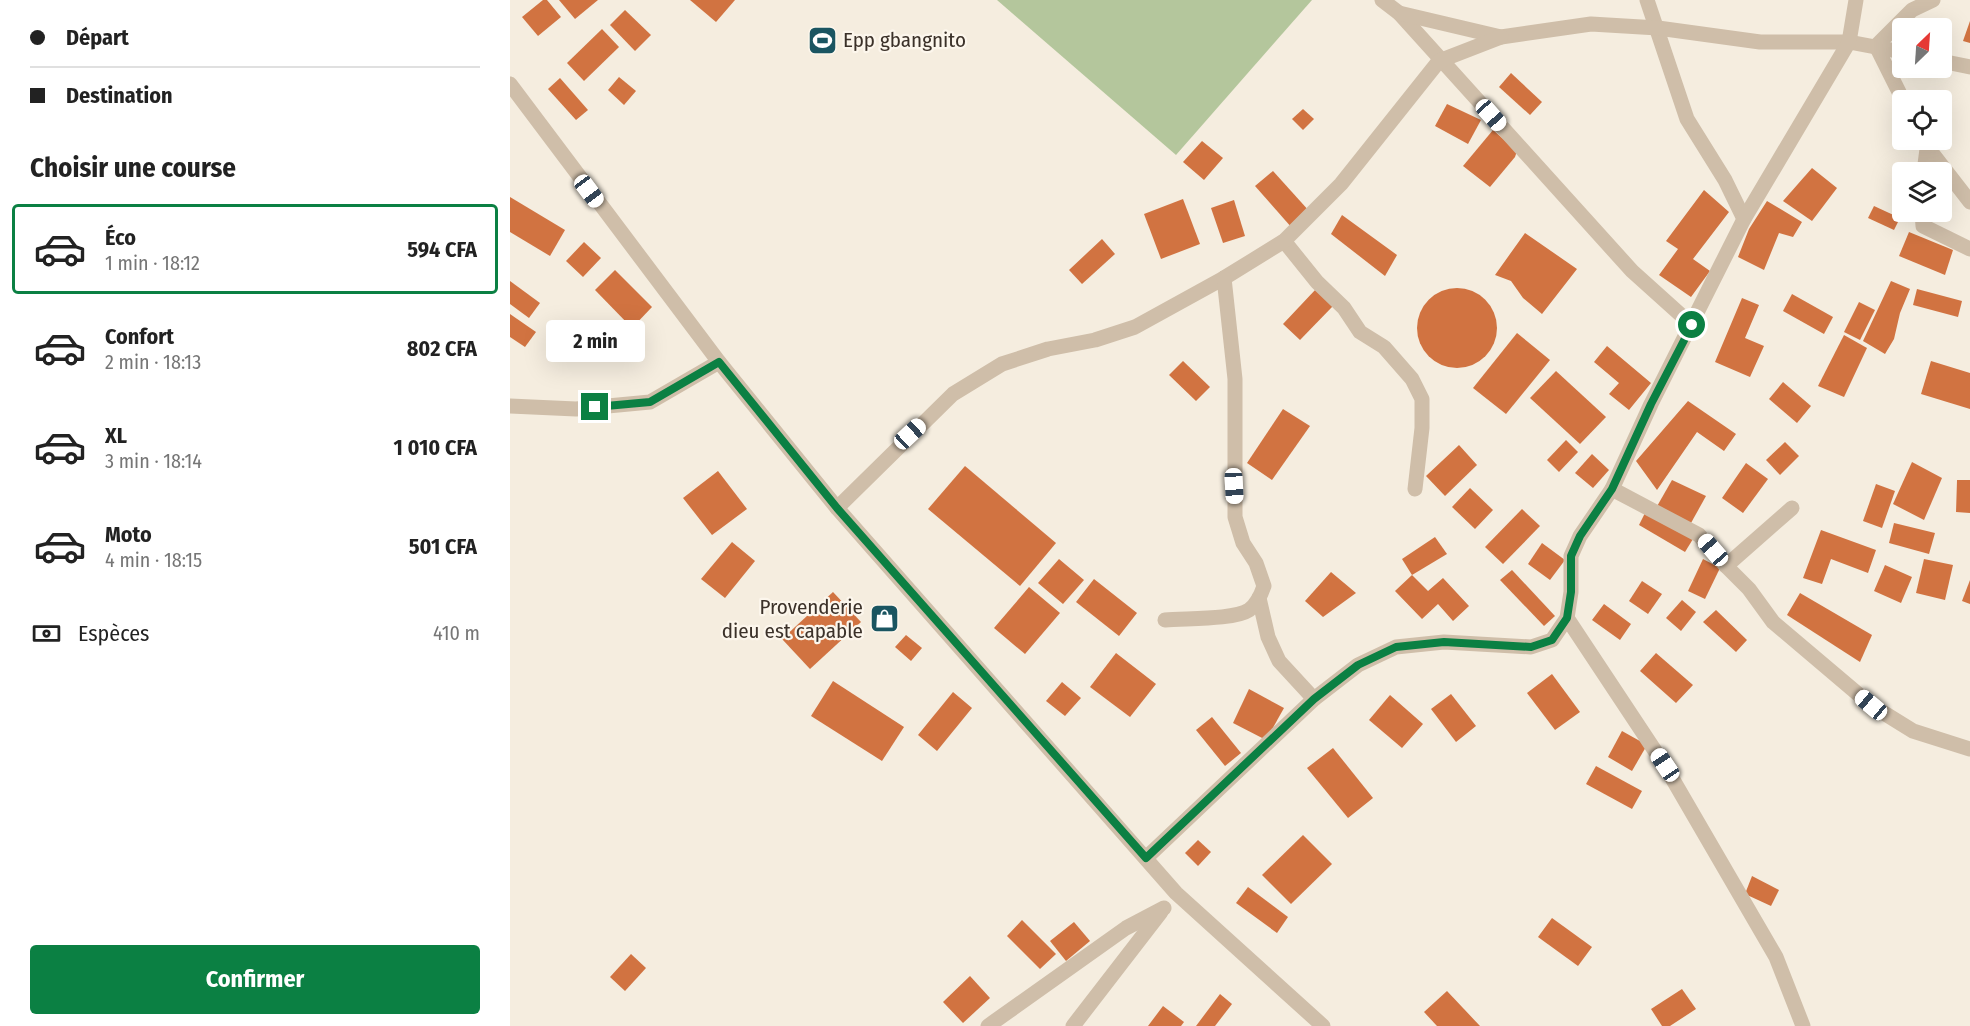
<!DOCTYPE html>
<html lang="fr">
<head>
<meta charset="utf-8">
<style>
	:root { --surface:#fff; --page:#f2f2f2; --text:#222; --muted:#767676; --line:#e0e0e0; --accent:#0b8043 }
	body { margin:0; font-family:"Fira Sans Condensed",sans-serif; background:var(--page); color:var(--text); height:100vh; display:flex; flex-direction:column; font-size:22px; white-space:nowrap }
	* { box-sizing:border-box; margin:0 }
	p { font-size:20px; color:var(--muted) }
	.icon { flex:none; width:33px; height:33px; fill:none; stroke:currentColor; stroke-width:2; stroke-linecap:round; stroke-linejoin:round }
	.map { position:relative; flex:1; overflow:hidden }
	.drawer { display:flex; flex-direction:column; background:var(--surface); width:510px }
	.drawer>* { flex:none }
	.guide { display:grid; align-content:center; height:132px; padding:0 30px; background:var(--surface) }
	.needle { width:39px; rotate:25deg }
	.controls { position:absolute; left:1382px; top:18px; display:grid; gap:12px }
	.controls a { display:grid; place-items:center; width:60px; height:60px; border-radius:6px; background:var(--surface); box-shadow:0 6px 24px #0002; font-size:30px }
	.end { position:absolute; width:27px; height:27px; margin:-14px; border:8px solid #0b8043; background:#fff; box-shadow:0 0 0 3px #fff }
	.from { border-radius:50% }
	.bubble { position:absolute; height:42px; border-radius:6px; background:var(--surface); box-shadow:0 6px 24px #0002; font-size:20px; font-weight:700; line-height:42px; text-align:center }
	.car { position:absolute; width:18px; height:36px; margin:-18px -9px; border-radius:8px; box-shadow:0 0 4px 2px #0007; background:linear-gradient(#fff 24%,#345 0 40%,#fff 0 76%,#345 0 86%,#fff 0) }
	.guide b { display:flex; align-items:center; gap:21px; height:57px; font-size:22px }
	.guide b+b { border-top:2px solid var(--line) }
	.guide i { width:15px; height:15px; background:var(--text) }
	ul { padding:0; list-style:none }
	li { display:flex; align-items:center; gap:18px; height:90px; margin:0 12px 9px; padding:0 18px; border:3px solid transparent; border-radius:6px }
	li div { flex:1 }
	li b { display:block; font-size:22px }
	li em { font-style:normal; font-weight:700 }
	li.selected { border-color:var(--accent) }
	li>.icon { width:54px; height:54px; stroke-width:1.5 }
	h2 { padding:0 30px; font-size:27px; line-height:72px }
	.pay { display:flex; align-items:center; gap:15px; height:66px; padding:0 30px; font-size:22px }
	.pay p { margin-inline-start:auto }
	.action { display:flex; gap:12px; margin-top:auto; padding:12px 30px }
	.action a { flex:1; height:69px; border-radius:6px; background:var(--accent); color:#fff; font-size:24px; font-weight:700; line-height:69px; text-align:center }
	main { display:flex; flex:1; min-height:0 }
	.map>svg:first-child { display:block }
	.green { fill:#b4c69c }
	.building { fill:#d17341 }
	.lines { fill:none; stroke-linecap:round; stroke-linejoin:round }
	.minor { stroke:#cfbea9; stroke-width:15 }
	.route { stroke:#0b8043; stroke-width:8 }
	.labels { text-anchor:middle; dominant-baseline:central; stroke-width:4.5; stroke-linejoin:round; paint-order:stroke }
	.poi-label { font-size:21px; fill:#3b3129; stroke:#fcf6ec; text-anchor:start }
</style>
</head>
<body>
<main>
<section class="drawer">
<div class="guide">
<b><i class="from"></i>Départ</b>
<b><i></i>Destination</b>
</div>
<h2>Choisir une course</h2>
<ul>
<li class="selected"><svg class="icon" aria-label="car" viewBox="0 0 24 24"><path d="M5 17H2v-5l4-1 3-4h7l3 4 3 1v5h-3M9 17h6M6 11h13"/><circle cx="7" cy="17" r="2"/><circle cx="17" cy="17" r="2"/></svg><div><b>Éco</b><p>1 min · 18:12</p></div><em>594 CFA</em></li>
<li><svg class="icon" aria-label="car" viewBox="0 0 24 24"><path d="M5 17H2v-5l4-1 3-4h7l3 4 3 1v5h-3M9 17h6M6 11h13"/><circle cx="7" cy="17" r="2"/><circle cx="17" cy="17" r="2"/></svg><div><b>Confort</b><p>2 min · 18:13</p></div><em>802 CFA</em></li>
<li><svg class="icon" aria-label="car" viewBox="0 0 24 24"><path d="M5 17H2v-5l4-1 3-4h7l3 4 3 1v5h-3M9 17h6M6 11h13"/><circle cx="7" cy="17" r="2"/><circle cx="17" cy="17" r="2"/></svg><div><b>XL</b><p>3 min · 18:14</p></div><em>1 010 CFA</em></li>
<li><svg class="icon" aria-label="car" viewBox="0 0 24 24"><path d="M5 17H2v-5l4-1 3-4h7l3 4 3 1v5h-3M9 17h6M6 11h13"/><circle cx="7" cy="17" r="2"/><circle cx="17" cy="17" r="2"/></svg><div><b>Moto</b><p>4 min · 18:15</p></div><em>501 CFA</em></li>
</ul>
<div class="pay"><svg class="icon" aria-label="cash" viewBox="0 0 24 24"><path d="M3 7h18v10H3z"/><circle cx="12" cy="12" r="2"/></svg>Espèces<p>410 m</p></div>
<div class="action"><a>Confirmer</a></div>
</section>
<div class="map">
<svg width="1460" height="1026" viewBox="0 0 1460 1026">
	<rect width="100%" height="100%" fill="#f5eddf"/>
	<polygon class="green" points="487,0 802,0 666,155"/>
	<g class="building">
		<polygon points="33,0 37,0 51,17 28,36 12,17"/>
		<polygon points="49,0 88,0 65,19"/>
		<polygon points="180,0 225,0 206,22"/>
		<polygon points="115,10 141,35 125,51 100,25"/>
		<polygon points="1460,21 1460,43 1453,41"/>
		<polygon points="92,29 109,47 74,81 57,63"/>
		<polygon points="1001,73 1032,102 1020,115 989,87"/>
		<polygon points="109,77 126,91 114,105 98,90"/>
		<polygon points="50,78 78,110 66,120 38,89"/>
		<polygon points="937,104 971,120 958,144 925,126"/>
		<polygon points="793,109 804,119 793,130 782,119"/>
		<polygon points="983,130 1007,151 1005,157 980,187 953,166"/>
		<polygon points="692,141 713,158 694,180 673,162"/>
		<polygon points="1302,168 1327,188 1302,221 1273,201"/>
		<polygon points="763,171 800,212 782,228 745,186"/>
		<polygon points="1194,190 1219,212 1183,259 1200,271 1181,297 1149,275 1168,249 1156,241"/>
		<polygon points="0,197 55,230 40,256 0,232"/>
		<polygon points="673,199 690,244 651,259 634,214"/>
		<polygon points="724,200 735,236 713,243 701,208"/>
		<polygon points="1257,201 1292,222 1283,237 1269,233 1254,270 1228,257 1239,229"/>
		<polygon points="1364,206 1390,218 1384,230 1358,218"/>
		<polygon points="832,215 887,255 875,276 821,234"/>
		<polygon points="1399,232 1443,250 1435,275 1389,256"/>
		<polygon points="1015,233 1067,269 1032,314 1013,298 1001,281 985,275"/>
		<polygon points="592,239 605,254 572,284 559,270"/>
		<polygon points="74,242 91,258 73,277 56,261"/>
		<polygon points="105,270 142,307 122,328 85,290"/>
		<polygon points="0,281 30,303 19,318 0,304"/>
		<polygon points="1381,281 1400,289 1390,313 1384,339 1375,354 1353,341"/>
		<circle cx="947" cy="328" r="40"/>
		<polygon points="806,289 823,306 790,340 773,324"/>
		<polygon points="1407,289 1452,301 1448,317 1403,305"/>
		<polygon points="1282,294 1323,317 1314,334 1273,311"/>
		<polygon points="1232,298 1249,305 1235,338 1254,346 1240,377 1205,362"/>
		<polygon points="1349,302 1365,310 1350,340 1334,332"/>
		<polygon points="0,314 26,332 15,347 0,337"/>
		<polygon points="1007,333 1040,360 996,414 963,388"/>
		<polygon points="1334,335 1357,348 1334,397 1308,386"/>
		<polygon points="1097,346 1141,383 1119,410 1099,394 1109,383 1084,362"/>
		<polygon points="673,361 700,387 686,401 659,375"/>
		<polygon points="1421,361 1460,373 1460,409 1411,394"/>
		<polygon points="1046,371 1096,417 1070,444 1020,398"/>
		<polygon points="1273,382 1301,406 1287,423 1259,399"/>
		<polygon points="1178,401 1226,434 1214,451 1187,432 1147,490 1126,461"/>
		<polygon points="773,409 800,426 762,480 737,463"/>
		<polygon points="1056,440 1068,452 1049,472 1037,460"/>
		<polygon points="1275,442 1289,456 1270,475 1256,460"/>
		<polygon points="949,445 967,465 935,496 916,476"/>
		<polygon points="1082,454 1099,470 1083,488 1065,473"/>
		<polygon points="1402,462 1432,478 1414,520 1383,504"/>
		<polygon points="1236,463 1258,479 1233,513 1212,498"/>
		<polygon points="455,466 546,543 510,586 418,509"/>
		<polygon points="208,471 237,509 202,535 173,498"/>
		<polygon points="1162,480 1196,496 1181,523 1146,508"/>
		<polygon points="1447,480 1460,480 1460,513 1446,512"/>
		<polygon points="1366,484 1385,491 1372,528 1353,521"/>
		<polygon points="960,488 983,510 965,529 942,507"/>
		<polygon points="1012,509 1030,526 993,564 975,547"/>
		<polygon points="1136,511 1183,539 1175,552 1129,525"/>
		<polygon points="1384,523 1425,533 1419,554 1379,543"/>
		<polygon points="1311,530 1366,550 1358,573 1321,559 1312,584 1293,578"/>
		<polygon points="925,537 937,554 902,575 892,559"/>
		<polygon points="222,542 245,561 215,598 191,579"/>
		<polygon points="1032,543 1055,560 1040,580 1018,564"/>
		<polygon points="549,559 574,580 553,604 528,583"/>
		<polygon points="1193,559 1210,568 1195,599 1178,591"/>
		<polygon points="1414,559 1443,565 1435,600 1406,593"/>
		<polygon points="1375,565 1402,577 1391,603 1364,591"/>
		<polygon points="1002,570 1045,616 1034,626 990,580"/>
		<polygon points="821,572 846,593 813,617 795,601"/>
		<polygon points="902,575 918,591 933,578 959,606 943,621 928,604 912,619 885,591"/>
		<polygon points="584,579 627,613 609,636 566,602"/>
		<polygon points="1460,580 1460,604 1452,601"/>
		<polygon points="1132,581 1152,594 1138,614 1119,601"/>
		<polygon points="519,587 550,613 515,654 484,628"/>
		<polygon points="323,592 351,622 300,669 272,639"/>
		<polygon points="1290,593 1362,635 1350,662 1277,615"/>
		<polygon points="1172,600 1186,612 1171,631 1156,618"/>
		<polygon points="1094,604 1121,624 1110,640 1082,620"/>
		<polygon points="1206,610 1237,640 1226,652 1193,622"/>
		<polygon points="396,635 412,648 401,661 385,647"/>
		<polygon points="606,653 646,684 620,717 580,687"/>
		<polygon points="1146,653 1183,685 1166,703 1130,671"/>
		<polygon points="1042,674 1070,712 1045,730 1017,693"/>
		<polygon points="323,681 394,727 372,761 301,716"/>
		<polygon points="552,682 571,698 555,716 536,701"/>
		<polygon points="739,689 774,708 756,740 723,723"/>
		<polygon points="443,692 462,708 427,751 408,735"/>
		<polygon points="941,694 966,726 946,742 921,709"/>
		<polygon points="880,695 913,724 892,748 859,720"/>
		<polygon points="702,717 731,753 715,766 686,730"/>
		<polygon points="1112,731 1137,745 1122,771 1098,757"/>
		<polygon points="823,748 863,798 838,818 797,768"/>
		<polygon points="1086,766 1132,791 1122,809 1076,784"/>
		<polygon points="793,835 822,864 781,904 752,875"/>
		<polygon points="688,840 701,852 688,866 675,853"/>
		<polygon points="1242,876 1269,890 1261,906 1235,894"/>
		<polygon points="738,887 778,917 767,933 726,903"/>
		<polygon points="1042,918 1082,947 1068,966 1028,937"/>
		<polygon points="512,920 546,954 530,969 497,936"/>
		<polygon points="564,922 580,941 556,961 540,941"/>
		<polygon points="121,954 136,968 115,991 100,977"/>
		<polygon points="460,976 480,998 453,1023 433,1002"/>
		<polygon points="1172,989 1186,1009 1160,1026 1152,1026 1141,1009"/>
		<polygon points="937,991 970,1026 927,1026 914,1012"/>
		<polygon points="710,994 722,1004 705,1026 686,1026"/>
		<polygon points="653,1006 674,1022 671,1026 638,1026"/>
	</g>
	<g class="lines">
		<g class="minor">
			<polyline points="872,0 889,13 1122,271 1182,325"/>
			<polyline points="1137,0 1177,119 1215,180 1234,219"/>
			<polyline points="889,13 991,37 1081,24 1148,28 1250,42 1339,42 1392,52"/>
			<polyline points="1431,61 1460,67"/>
			<polyline points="0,84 209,362 327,508 666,893 813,1026"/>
			<polyline points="1393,100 1366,46 1402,10 1423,0"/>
			<polyline points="1412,140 1460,202"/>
			<polyline points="1414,172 1417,149"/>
			<polyline points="1412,212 1413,226 1460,249"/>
			<polyline points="774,241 807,282 834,308 850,332 874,347 902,379 912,399 912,428 905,489"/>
			<polyline points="0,406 66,409 140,402 209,362"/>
			<polyline points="327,508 443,394 492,364 538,349 585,340 625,327 714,278 774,241 831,184 929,61 991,37"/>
			<polyline points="1282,508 1216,566 1189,535 1102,489 1141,404 1234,219 1339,42 1346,0"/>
			<polyline points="1216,566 1239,589 1263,622 1361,705 1403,731 1460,749"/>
			<polyline points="749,598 758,637 769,661 804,699"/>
			<polyline points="1057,618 1155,766 1266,957 1293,1026"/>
			<path d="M655,620C675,618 724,620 739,610C747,604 751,595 754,586L746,563L733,543L725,517V379L714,278"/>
			<polyline points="636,858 804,699 848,665 886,647 934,642 1021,647 1042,640 1057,618 1061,592 1061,556 1070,536 1102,489"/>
			<polyline points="478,1026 616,928 654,908"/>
			<polyline points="563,1026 651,912"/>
		</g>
	</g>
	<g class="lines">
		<polyline class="route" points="85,407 140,402 209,362 327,508 636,858 804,699 848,665 886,647 934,642 1021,647 1042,640 1057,618 1061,592 1061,556 1070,536 1102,489 1141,404 1182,325"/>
	</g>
	<defs>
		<symbol id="stadium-square" viewBox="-11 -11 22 22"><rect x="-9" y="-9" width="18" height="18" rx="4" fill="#1a5561" stroke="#fcf6ec"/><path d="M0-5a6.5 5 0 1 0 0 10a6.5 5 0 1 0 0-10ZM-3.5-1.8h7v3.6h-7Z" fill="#fff"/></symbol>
		<symbol id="shop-square" viewBox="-11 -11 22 22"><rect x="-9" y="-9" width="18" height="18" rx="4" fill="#1a5561" stroke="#fcf6ec"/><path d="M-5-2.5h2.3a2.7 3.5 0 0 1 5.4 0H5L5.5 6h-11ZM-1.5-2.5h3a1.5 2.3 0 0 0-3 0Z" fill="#fff"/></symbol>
	</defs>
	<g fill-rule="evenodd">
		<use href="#stadium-square" x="296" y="24" width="33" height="33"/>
		<use href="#shop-square" x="358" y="602" width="33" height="33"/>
	</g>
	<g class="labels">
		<g class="poi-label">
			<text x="333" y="40">Epp gbangnito</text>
			<text x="353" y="607" text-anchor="end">Provenderie<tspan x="353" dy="24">dieu est capable</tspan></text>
		</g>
	</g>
</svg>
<div class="controls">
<a><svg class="needle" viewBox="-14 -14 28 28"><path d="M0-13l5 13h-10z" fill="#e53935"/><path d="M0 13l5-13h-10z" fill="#767676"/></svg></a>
<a><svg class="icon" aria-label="locate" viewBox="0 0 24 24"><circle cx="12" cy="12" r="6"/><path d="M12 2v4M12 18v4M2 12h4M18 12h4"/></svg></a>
<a><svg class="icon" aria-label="layers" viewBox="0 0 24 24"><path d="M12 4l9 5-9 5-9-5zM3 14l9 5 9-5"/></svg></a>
</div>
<i class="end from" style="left:1182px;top:325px"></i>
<i class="end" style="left:85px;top:407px"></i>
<div class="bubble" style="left:36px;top:320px;width:99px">2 min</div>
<i class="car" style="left:981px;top:115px;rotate:138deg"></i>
<i class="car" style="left:79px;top:191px;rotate:143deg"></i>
<i class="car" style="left:400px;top:434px;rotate:47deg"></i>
<i class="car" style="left:724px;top:486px;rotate:177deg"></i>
<i class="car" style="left:1203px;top:550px;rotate:319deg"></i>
<i class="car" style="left:1361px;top:705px;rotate:310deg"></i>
<i class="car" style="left:1155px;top:765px;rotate:326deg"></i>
</div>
</main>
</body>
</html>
